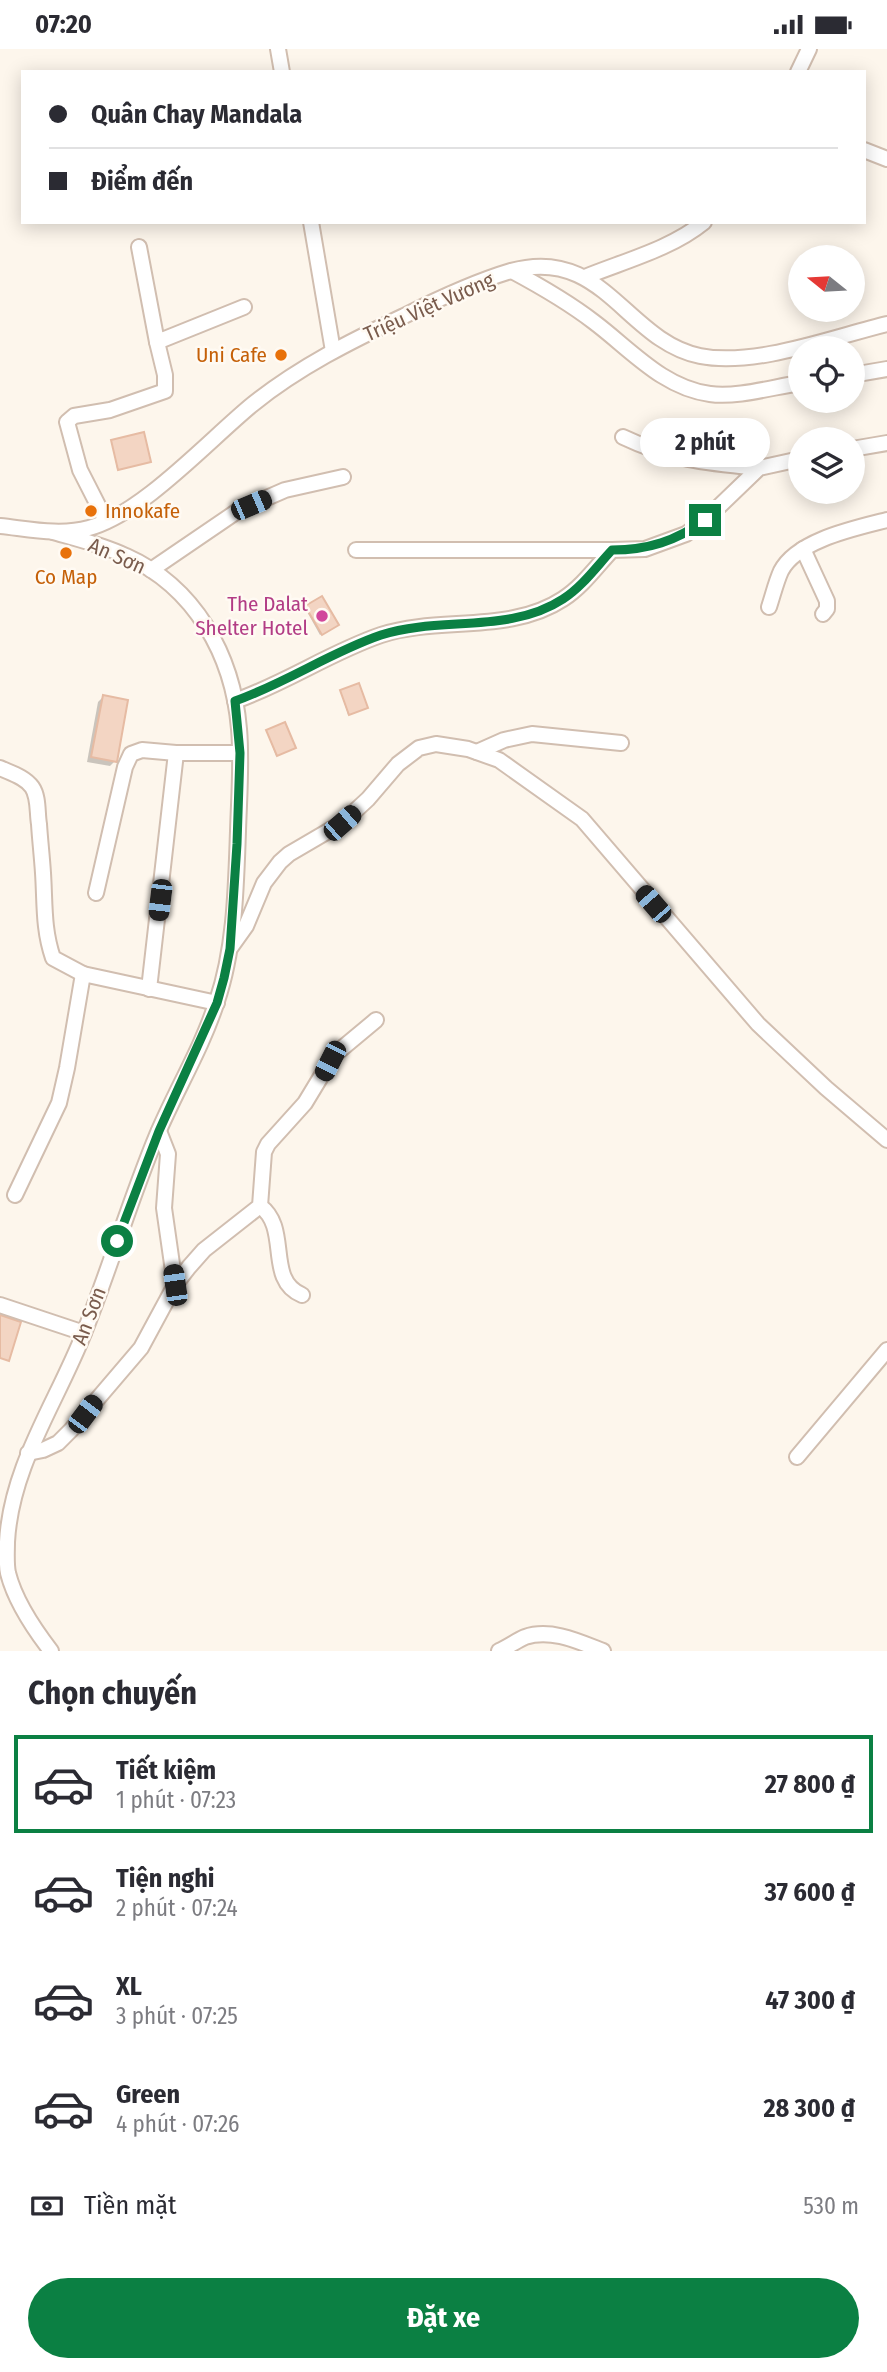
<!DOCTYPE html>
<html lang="vi">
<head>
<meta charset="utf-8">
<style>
	:root { --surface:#fff; --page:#f7f7f7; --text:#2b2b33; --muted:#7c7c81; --line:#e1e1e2; --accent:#0b8043 }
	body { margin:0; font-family:"Fira Sans Condensed",sans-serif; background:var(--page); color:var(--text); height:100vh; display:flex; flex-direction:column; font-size:26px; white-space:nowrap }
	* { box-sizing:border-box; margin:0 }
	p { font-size:23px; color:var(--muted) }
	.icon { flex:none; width:38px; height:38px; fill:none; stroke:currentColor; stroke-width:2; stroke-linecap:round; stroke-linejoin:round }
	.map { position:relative; height:1602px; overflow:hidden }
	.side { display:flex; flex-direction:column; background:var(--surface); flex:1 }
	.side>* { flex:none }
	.top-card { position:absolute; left:21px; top:21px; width:845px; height:154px; border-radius:0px; box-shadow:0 4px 18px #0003; display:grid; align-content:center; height:154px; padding:0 28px; background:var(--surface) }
	.needle { width:46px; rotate:288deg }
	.tools { position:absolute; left:788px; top:196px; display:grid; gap:14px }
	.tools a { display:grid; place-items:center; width:77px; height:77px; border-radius:50%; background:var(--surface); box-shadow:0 4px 18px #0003; font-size:35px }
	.end { position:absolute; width:32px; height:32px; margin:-16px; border:9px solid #0b8043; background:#fff; box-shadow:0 0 0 4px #fff }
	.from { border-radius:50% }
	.bubble { position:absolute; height:49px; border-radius:24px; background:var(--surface); box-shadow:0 4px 18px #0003; font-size:23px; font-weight:700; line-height:49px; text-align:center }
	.car { position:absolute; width:21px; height:42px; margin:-21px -10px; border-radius:9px; box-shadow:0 0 5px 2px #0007; background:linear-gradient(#222 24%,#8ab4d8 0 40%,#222 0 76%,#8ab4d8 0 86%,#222 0) }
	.top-card b { display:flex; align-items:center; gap:24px; height:66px; font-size:26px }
	.top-card b+b { border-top:2px solid var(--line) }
	.top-card i { width:18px; height:18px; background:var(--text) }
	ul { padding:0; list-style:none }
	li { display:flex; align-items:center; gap:21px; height:98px; margin:0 14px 10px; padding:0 14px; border:4px solid transparent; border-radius:0px }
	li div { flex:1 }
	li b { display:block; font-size:26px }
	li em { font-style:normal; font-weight:700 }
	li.selected { border-color:var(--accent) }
	li>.icon { width:63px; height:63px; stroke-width:1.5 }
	h2 { padding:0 28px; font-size:32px; line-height:84px }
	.pay { display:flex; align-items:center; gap:18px; height:77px; padding:0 28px; font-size:26px }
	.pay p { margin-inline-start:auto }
	.cta { display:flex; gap:14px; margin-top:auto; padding:14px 28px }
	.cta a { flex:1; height:80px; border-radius:42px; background:var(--accent); color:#fff; font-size:28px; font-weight:700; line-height:80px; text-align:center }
	.status { display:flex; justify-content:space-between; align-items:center; height:49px; padding:0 35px; background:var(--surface); direction:ltr }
	.status svg { height:19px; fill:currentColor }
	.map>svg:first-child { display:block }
	.shadow { fill:#0003 }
	.building { fill:#f3d5c3; stroke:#e6bba3; stroke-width:2 }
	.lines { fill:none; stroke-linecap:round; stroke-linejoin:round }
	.minor-casing { stroke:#d1beb0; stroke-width:18 }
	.minor { stroke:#fff; stroke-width:14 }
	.route { stroke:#0b8043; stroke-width:9 }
	.food-dot { fill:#e8710a; stroke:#fffaf3; stroke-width:2.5 }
	.hotel-dot { fill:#d1479c; stroke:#fffaf3; stroke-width:2.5 }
	.labels { text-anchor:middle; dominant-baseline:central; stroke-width:5; stroke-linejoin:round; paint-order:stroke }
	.street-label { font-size:21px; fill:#7a5c4d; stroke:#fffaf3 }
	.food-label { font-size:21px; fill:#c56008; stroke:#fffaf3; text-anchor:end }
	.hotel-label { font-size:21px; fill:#b23c85; stroke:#fffaf3; text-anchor:end }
</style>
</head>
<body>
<div class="status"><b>07:20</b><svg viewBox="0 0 49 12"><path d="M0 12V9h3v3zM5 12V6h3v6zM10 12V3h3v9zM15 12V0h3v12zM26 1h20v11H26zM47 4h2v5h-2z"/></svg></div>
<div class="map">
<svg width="887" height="1602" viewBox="0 0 887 1602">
	<rect width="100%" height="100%" fill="#fdf6ec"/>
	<g class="shadow">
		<polygon points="112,392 148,413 117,420"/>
		<polygon points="321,549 337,576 320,586 305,559"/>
		<polygon points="341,643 365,660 348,666"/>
		<polygon points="103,648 115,712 110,717 87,713 98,653"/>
		<polygon points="267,683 293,700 276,707"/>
	</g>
	<g class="building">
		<polygon points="144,383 151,413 118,421 111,391"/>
		<polygon points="322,547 339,576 322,586 305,557"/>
		<polygon points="359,634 368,659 349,666 340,641"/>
		<polygon points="103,646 128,651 117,713 91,708"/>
		<polygon points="285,673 296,699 277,707 266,681"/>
		<polygon points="0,1266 21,1273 9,1312 0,1309"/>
	</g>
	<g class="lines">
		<defs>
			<g id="minor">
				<polyline points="278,0 282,23"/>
				<polyline points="798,23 809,0"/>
				<polyline points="864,101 887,110"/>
				<polyline points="311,173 333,302"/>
				<polyline points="139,198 157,293 244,258"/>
				<path d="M512,222C540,237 568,253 594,273C630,300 663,339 710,345C736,349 773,338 800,334"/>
				<path d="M585,228C624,212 671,200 704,173"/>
				<polyline points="852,326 887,320"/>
				<path d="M623,388C671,411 707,414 759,419"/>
				<polyline points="852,400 887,394"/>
				<polyline points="106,472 80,421 67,373 74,367 110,361 165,342 165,326 157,293"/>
				<path d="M0,477C29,480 60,487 89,479C142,465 210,390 253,355C299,318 351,292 404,267C438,250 474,233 511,222C603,196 626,292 700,307C755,318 833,288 887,275"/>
				<polyline points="803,500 827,552 827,560 823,565"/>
				<polyline points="356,501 612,501"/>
				<polyline points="151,521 239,461 285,441 343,428"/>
				<path d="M769,558C773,546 776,533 781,522C797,491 856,479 887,471"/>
				<path d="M235,652C286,634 331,603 381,586C439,567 510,585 563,550C582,538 597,517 612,501L645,500L686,485L705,471L759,419L800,410"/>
				<polyline points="477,703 504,691 532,685 621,694"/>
				<path d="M0,719C11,724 25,728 32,738C39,748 37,764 39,775C40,791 42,808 43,824C45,854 43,880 53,909L83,925"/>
				<polyline points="96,844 125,718 131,705 142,701 176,704 240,704"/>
				<polyline points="231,898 246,877 264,834 280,813 289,805 342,774 368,750 398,715 419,699 436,695 468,700 499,711 582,770 758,975 826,1039 887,1091"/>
				<polyline points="149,940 176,704"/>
				<polyline points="159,1082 168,1105 164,1159 175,1236"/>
				<polyline points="15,1146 59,1054 67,1019 83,925 217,954"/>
				<path d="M260,1157C291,1179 265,1231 302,1246"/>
				<polyline points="0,1256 84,1284"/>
				<polyline points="28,1404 43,1401 58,1394 71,1381 141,1299 175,1236 189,1218 204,1201 260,1157 264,1103 268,1095 305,1054 334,1006 376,971"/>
				<polyline points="797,1408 887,1301"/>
				<path d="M51,1602C34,1580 15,1552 8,1524C6,1515 7,1502 7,1493C11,1417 57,1353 84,1284C110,1219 130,1151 157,1086C176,1041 202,999 217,952C235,899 236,838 238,782C239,748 242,713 239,680C233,606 195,538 126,507C103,496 78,490 53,483"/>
				<path d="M499,1602C508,1598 516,1592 525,1588C551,1579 580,1593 603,1602"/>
			</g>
		</defs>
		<use href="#minor" class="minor-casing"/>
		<use href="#minor" class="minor"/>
	</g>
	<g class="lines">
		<path class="route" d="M117,1192L159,1082L217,954L224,929L230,900L237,795L240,704L235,652C286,634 331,603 381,586C439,567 510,585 563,550C582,538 597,517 612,501C648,501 676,492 705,471"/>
	</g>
	<g class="food-dot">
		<circle cx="281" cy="306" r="7"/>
		<circle cx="91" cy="462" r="7"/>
		<circle cx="66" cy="504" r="7"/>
	</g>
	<circle class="hotel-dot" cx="322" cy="567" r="7"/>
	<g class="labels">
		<g class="street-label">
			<text transform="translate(429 258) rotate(-24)">Triệu Việt Vương</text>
			<text transform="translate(117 507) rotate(24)">An Sơn</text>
			<text transform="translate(89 1267) rotate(-69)">An Sơn</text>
		</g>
		<g class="food-label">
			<text x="267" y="306">Uni Cafe</text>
			<text x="105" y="462" text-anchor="start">Innokafe</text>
			<text x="66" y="528" text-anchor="middle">Co Map</text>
		</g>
		<g class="hotel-label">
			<text x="308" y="555">The Dalat<tspan x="308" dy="24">Shelter Hotel</tspan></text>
		</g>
	</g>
</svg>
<div class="tools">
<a><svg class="needle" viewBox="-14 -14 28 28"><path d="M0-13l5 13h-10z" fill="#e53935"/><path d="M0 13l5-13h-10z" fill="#7c7c81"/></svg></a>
<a><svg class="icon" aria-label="locate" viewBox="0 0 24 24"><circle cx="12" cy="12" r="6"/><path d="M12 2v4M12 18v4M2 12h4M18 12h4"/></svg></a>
<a><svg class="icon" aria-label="layers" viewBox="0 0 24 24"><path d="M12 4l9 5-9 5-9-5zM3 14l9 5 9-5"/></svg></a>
</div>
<i class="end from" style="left:117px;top:1192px"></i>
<i class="end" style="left:705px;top:471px"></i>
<div class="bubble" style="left:640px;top:369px;width:130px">2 phút</div>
<i class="car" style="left:251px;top:456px;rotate:67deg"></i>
<i class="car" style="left:342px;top:774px;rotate:49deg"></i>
<i class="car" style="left:160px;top:851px;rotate:187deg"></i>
<i class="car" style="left:653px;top:855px;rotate:319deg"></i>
<i class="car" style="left:330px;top:1012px;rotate:207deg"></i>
<i class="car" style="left:175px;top:1236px;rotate:352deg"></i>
<i class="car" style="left:85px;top:1365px;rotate:37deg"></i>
<div class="top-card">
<b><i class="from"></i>Quân Chay Mandala</b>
<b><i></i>Điểm đến</b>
</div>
</div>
<section class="side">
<h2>Chọn chuyến</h2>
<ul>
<li class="selected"><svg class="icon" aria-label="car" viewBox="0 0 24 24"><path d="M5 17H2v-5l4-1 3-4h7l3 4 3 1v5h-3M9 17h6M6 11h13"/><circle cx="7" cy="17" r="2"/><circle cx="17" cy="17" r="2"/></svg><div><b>Tiết kiệm</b><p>1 phút · 07:23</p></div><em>27 800 ₫</em></li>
<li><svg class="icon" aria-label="car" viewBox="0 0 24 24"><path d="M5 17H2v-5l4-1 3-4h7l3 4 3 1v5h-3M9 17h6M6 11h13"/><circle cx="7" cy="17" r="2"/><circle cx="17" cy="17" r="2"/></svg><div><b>Tiện nghi</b><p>2 phút · 07:24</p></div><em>37 600 ₫</em></li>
<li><svg class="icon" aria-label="car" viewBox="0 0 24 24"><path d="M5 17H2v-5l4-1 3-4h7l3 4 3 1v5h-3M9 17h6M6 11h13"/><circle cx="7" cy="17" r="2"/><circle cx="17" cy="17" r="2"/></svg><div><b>XL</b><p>3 phút · 07:25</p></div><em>47 300 ₫</em></li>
<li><svg class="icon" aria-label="car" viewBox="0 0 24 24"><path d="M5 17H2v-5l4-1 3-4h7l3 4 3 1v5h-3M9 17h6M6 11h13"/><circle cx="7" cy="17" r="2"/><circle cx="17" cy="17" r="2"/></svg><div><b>Green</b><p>4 phút · 07:26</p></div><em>28 300 ₫</em></li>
</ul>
<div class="pay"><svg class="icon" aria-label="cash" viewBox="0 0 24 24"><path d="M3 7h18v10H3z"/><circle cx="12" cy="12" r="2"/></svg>Tiền mặt<p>530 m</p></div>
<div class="cta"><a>Đặt xe</a></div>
</section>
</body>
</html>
